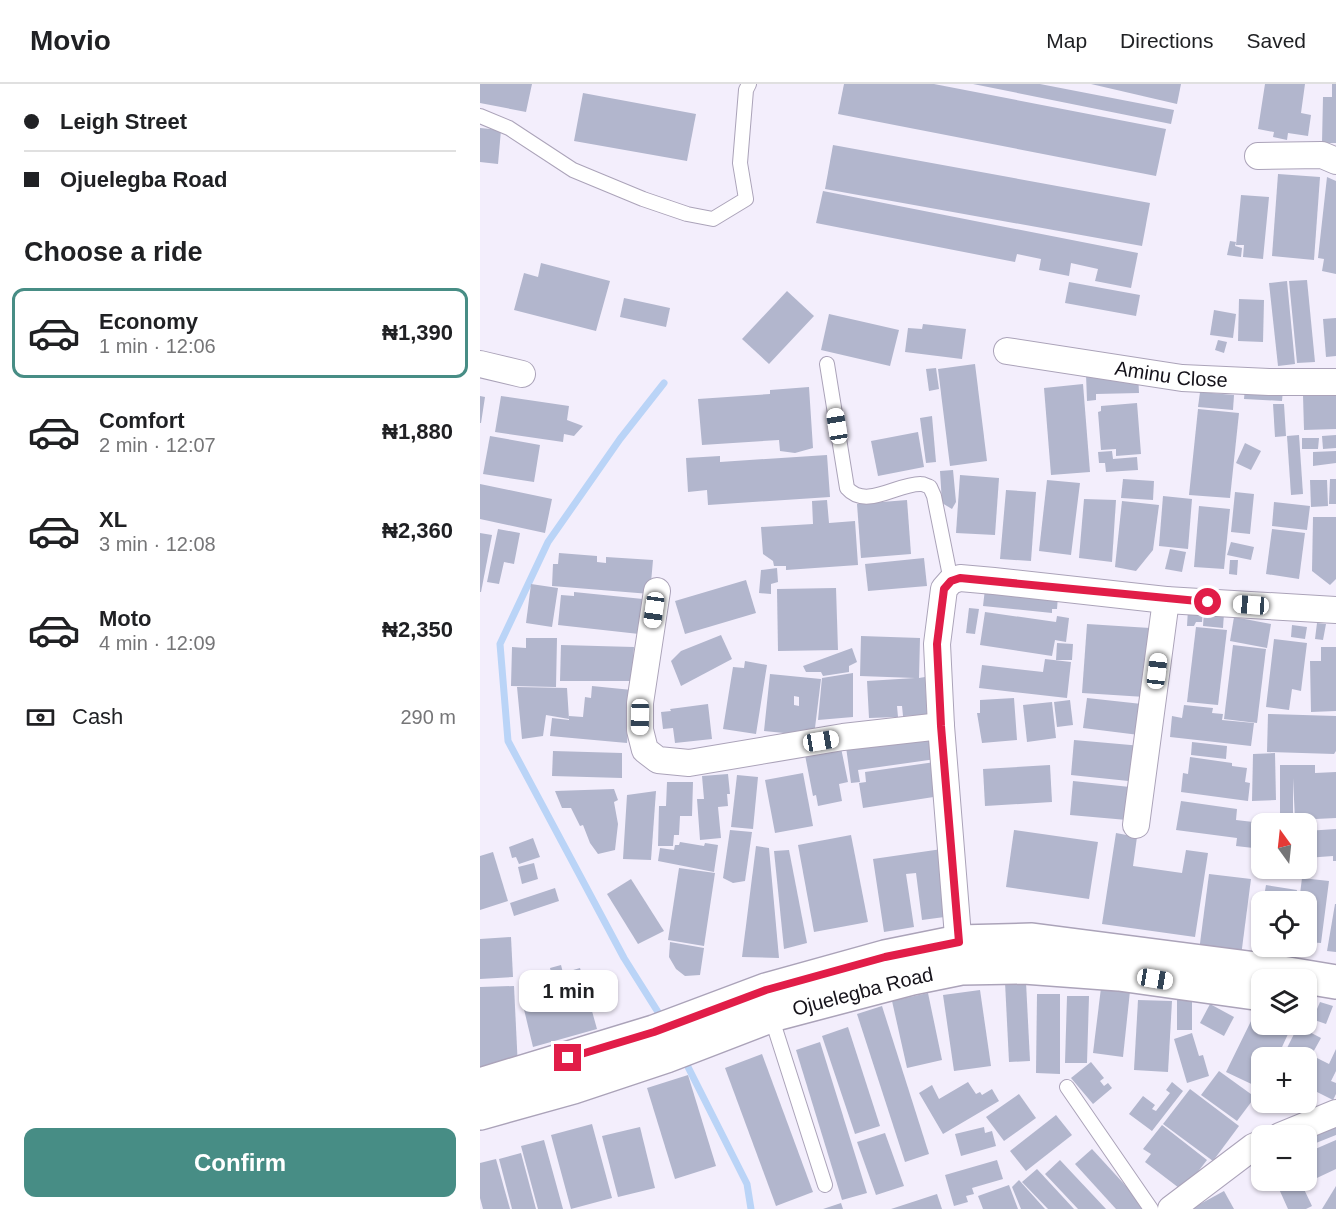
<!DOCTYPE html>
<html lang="en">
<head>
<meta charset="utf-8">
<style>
	:root { --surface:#fff; --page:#f6f6f6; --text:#202124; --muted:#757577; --line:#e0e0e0; --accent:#478d85 }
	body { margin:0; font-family:Helvetica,sans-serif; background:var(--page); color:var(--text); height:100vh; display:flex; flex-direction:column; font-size:22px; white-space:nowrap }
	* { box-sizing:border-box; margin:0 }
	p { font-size:20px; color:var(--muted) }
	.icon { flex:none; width:33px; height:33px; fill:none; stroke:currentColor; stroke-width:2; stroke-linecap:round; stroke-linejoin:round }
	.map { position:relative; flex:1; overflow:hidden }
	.panel { display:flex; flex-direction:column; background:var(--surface); width:480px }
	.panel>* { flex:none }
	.guide { display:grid; align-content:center; height:132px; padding:0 24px; background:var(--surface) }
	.needle { width:39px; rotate:345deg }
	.tools { position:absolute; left:771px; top:729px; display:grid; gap:12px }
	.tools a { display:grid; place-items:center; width:66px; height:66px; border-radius:12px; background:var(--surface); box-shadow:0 2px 4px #0004; font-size:30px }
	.end { position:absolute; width:27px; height:27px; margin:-14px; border:8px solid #e11d48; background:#fff; box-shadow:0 0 0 3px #fff }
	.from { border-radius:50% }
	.bubble { position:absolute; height:42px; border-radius:12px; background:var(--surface); box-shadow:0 2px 4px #0004; font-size:20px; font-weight:700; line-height:42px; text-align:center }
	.car { position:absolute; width:18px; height:36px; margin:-18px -9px; border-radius:8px; box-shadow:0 0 4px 2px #0007; background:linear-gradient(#fff 24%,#345 0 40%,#fff 0 76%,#345 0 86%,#fff 0) }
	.guide b { display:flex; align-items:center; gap:21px; height:57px; font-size:22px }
	.guide b+b { border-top:2px solid var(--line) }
	.guide i { width:15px; height:15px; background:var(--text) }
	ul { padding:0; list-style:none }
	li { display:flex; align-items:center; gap:18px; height:90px; margin:0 12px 9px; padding:0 12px; border:3px solid transparent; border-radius:12px }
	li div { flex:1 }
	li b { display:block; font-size:22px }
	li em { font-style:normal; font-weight:700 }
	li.active { border-color:var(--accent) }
	li>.icon { width:54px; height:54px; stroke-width:1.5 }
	h2 { padding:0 24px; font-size:27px; line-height:72px }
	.pay { display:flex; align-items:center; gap:15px; height:66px; padding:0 24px; font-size:22px }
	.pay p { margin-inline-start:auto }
	.primary-button { display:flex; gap:12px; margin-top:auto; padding:12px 24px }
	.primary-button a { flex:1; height:69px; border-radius:12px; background:var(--accent); color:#fff; font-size:24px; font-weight:700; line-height:69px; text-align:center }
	header { display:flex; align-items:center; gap:36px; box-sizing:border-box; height:84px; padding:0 30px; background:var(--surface); border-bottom:2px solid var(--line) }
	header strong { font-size:28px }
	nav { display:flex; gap:33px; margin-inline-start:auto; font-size:21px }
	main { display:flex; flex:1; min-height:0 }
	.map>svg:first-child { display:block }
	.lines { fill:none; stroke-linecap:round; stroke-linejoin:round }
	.stream { stroke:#bad4f7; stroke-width:7 }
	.building { fill:#b2b6cd; fill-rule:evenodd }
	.lane-casing { stroke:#aba3b9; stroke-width:16 }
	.street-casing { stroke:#aba3b9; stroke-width:28 }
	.secondary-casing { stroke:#aba3b9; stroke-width:36 }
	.lane { stroke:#fff; stroke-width:14 }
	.street { stroke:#fff; stroke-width:26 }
	.secondary { stroke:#fff; stroke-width:33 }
	.route { stroke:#e11d48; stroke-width:8 }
	.labels { text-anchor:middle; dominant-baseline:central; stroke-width:5; stroke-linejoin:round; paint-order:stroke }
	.street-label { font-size:20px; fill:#15121a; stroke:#f3eefc }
</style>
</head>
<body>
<header>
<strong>Movio</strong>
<nav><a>Map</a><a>Directions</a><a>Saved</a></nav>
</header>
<main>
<section class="panel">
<div class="guide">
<b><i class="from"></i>Leigh Street</b>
<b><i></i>Ojuelegba Road</b>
</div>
<h2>Choose a ride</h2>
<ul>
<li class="active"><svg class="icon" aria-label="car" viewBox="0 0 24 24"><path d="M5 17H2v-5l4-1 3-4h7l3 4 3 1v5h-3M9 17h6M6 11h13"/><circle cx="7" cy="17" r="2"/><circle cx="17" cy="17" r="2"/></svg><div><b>Economy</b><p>1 min · 12:06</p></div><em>₦1,390</em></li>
<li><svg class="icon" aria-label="car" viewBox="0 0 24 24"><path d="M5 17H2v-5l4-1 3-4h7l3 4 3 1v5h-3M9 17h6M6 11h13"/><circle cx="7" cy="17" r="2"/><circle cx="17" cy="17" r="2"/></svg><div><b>Comfort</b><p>2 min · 12:07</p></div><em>₦1,880</em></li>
<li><svg class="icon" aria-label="car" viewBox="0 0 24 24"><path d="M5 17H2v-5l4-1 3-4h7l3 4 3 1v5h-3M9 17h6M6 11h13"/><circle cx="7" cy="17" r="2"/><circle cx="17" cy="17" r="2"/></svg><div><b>XL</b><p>3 min · 12:08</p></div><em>₦2,360</em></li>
<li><svg class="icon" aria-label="car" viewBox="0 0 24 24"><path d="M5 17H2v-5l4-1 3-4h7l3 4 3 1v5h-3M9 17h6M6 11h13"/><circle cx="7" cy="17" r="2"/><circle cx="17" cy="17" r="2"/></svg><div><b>Moto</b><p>4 min · 12:09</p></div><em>₦2,350</em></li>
</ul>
<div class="pay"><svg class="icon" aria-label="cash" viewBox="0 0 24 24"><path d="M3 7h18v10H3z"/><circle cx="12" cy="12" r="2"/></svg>Cash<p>290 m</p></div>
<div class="primary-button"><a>Confirm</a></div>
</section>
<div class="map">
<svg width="856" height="1125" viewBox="0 0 856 1125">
	<rect width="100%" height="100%" fill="#f3eefc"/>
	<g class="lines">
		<g class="stream">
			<polyline points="183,936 144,874 28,657 20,560 68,458 140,355 184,299"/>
			<polyline points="204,975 267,1100 271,1125"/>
		</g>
	</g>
	<g class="building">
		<polygon points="0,0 52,0 46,28 0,19"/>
		<polygon points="364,0 454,0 686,45 676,92 358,30"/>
		<polygon points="493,0 560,0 694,26 691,40"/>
		<polygon points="611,0 701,0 697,20"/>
		<polygon points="785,0 825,0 821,29 831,31 828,52 808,49 807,56 793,53 794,48 778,45"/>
		<polygon points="852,0 856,0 856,59 842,59 843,13 852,13"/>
		<polygon points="103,9 216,30 207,77 94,57"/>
		<polygon points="0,44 21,46 18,80 0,78"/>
		<polygon points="353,61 670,119 662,162 345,105"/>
		<polygon points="798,90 840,93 834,176 792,172"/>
		<polygon points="847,93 856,97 856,190 842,187 844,175 838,174"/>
		<polygon points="343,107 658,169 651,204 615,197 618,185 591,179 589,192 559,186 561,175 537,170 535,178 336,139"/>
		<polygon points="761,111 789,113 783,175 763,173 764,161 756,161"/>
		<polygon points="750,157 756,158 755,162 762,164 761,173 747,171"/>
		<polygon points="61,179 130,197 116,247 34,226 44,189 58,193"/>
		<polygon points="827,196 835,278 817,279 809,197"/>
		<polygon points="807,197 815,280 798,282 789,199"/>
		<polygon points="589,198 660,211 656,232 585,219"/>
		<polygon points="307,207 334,232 289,280 262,255"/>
		<polygon points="144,214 190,224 186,243 140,233"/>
		<polygon points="759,215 784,216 783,258 758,257"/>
		<polygon points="734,226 756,230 753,254 730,251"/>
		<polygon points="349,230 419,246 410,282 341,266"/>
		<polygon points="856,234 856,272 846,273 843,235"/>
		<polygon points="443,240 486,245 482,275 425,268 428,244 442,245"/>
		<polygon points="738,256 747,258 744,269 735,266"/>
		<polygon points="495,280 507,377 470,382 458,285"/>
		<polygon points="456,284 459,305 449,307 446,285"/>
		<polygon points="658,288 659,309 616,310 616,316 607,317 606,290"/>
		<polygon points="603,300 610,388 571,391 564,304"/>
		<polygon points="329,303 333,364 315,369 300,367 299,356 222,361 218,315 290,310 290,306"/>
		<polygon points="765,304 803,306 802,317 764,315"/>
		<polygon points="720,308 754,311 753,326 718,323"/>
		<polygon points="856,310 856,345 824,346 823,311"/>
		<polygon points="0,312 5,313 1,339 0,339"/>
		<polygon points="21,312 89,322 87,336 103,342 94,352 84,350 83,358 15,348"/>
		<polygon points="657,319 661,370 636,372 636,365 621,366 618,328 621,327 621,322"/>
		<polygon points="793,320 804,320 806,352 795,353"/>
		<polygon points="718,325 759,329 750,414 709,411"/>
		<polygon points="452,332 456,378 446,379 440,334"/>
		<polygon points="438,348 444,383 398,392 391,357"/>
		<polygon points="819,351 823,410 811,411 807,352"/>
		<polygon points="856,351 856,364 843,365 842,352"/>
		<polygon points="10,352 60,361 54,398 3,390"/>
		<polygon points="822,354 839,354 838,365 822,365"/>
		<polygon points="765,359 781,367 771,386 756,379"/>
		<polygon points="632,367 633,375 657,373 658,386 626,388 625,379 619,379 618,368"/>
		<polygon points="856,367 856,379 833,382 833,368"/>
		<polygon points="347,371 350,413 228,421 227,406 208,408 206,374 240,372 240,378"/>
		<polygon points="473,386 476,418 472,425 462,419 460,387"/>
		<polygon points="480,391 519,394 515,451 476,449"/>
		<polygon points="643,395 674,397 673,416 641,414"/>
		<polygon points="850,395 856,395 856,420 849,420"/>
		<polygon points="567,396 600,399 591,471 559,467"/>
		<polygon points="830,396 847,396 848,422 831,423"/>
		<polygon points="0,400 72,415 65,449 0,435"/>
		<polygon points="526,406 556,408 551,477 520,475"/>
		<polygon points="755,408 774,410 770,450 751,448"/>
		<polygon points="683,412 712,415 708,465 679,462"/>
		<polygon points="604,415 636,416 632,478 599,474"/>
		<polygon points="347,416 349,439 375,437 378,481 306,486 306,482 294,482 293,477 283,470 281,443 333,440 332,417"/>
		<polygon points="427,416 431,470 381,474 377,420"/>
		<polygon points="642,417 679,421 673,466 656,487 635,483"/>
		<polygon points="794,418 830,422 827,446 792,442"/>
		<polygon points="719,422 750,425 744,485 714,483"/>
		<polygon points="833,433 856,433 856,495 850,501 832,487"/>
		<polygon points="18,445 40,449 34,480 24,478 19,500 7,498"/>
		<polygon points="792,445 825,449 819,495 786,490"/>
		<polygon points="0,449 12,451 1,508 0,508"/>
		<polygon points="751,458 774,463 771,476 747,471"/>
		<polygon points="690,465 706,468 702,488 685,485"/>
		<polygon points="79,469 117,472 117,478 126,479 126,473 173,476 170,510 72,502 73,480 78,480"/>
		<polygon points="444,474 447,502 388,507 385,480"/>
		<polygon points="750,476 758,476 757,491 749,490"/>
		<polygon points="297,484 298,498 291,500 291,510 279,509 281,486"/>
		<polygon points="266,496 276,529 205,550 195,517"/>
		<polygon points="51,500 78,504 72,543 46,539"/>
		<polygon points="356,504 358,566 298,567 297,505"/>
		<polygon points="505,505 578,512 577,525 572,525 572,529 503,522"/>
		<polygon points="94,508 163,515 159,550 78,541 81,511 94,512"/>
		<polygon points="489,524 499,525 495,550 486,549"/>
		<polygon points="708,525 723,526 722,538 716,538 714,542 707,542"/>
		<polygon points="724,527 744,529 743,544 723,542"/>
		<polygon points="505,528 576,538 577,532 589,534 586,558 575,556 572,572 500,561"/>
		<polygon points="754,533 791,540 787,564 750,557"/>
		<polygon points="837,539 846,540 843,556 835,555"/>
		<polygon points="607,540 670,544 665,613 602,609"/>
		<polygon points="812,541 827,543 825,555 811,553"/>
		<polygon points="716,543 747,546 738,621 707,618"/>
		<polygon points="241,551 252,575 201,602 191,577 201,567"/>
		<polygon points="381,552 440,554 439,594 445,593 447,631 423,632 422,622 417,622 418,633 389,634 387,597 435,594 380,592"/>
		<polygon points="46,554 77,554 76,603 31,602 32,563 46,564"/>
		<polygon points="794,555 827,559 821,607 812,605 809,626 786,623"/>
		<polygon points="577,559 593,560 592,576 576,576"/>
		<polygon points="81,561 154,563 152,597 80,597"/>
		<polygon points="753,561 786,565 777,639 744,635"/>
		<polygon points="841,563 856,563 856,627 831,628 830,577 841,577"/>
		<polygon points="372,564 377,578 369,582 369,588 343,592 341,588 326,588 323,582"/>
		<polygon points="565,575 591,578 587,614 499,604 502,581 563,588"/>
		<polygon points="265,577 287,581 276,650 243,645 253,583 264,584"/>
		<polygon points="373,589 373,633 338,636 342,594"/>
		<path d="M290,590L341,595L334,652L284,647ZM314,612L319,613V622L314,621Z"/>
		<polygon points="112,602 152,606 147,659 70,652 72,634 89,636 89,638 89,632 103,633 105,613 111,614"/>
		<polygon points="37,603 87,604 89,635 66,631 63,652 42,655"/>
		<polygon points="534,614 537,656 502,659 497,629 500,629 500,616"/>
		<polygon points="607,614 671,621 667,652 603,644"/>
		<polygon points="590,616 593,641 577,643 574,618"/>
		<polygon points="572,618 576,654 547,658 543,621"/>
		<polygon points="228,620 232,655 195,659 193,644 183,645 181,628 191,627 190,625"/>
		<polygon points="704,621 733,624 732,629 743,630 742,636 774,639 771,662 690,653 692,632 702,634"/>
		<polygon points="788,630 856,632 856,667 854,670 787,668"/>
		<polygon points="452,650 456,675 378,686 380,698 371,699 366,663"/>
		<polygon points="594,656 662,662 658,698 591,691"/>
		<polygon points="712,658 747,662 746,675 711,671"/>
		<polygon points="361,664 368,698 359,700 362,717 338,722 336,711 333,712 325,671"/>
		<polygon points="73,667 142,669 142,694 72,692"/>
		<polygon points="795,669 796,716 772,717 773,670"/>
		<polygon points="710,673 752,679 752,682 767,684 765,698 770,699 768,717 701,708 703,689 708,690"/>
		<polygon points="455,678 460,712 383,724 379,699 386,698 385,688"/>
		<polygon points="570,681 572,718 505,722 503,685"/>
		<polygon points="800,681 835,681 835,689 856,688 856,734 815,736 813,694 813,740 800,740"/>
		<polygon points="323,689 333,742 295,749 285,696"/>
		<polygon points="248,690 250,710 247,710 248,722 238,723 241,754 220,756 217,715 224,715 222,692"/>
		<polygon points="257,691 278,693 273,745 251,743"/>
		<polygon points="593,697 650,703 647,736 590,731"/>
		<polygon points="187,698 213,698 212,732 200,732 199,751 194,751 193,762 178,762 179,722 186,722"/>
		<polygon points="134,705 138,716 134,718 138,740 135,766 118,770 110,759 103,741 100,742 91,724 82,724 75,707"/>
		<polygon points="176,707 171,776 143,775 147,711"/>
		<polygon points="701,717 757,725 756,736 782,739 782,765 756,762 757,754 696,746"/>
		<polygon points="856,745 856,777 853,777 853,772 826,774 826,747"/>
		<polygon points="250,746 272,748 265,797 253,799 243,794"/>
		<polygon points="534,746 618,758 609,815 526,803"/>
		<polygon points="636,749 657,753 653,782 702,789 706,766 728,769 715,853 622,840"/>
		<polygon points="371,751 388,838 334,848 318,761"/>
		<polygon points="53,754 60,773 39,780 36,773 32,774 29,763"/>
		<polygon points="200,758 224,762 225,759 238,761 234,788 178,777 180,764 194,766 195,761 199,761"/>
		<polygon points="276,762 289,764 299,874 262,873"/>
		<polygon points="462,765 472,832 442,836 436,789 426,790 434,843 404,848 393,775"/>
		<polygon points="309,766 327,859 304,865 294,767"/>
		<polygon points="13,768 28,817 0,826 0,772"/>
		<polygon points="54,779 58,795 42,800 38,783"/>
		<polygon points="199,784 235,789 224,862 188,856"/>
		<polygon points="729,790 771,795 761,872 719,867"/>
		<polygon points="822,794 849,797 841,859 826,858 826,818 819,818"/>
		<polygon points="151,795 184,847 158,860 127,810"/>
		<polygon points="786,801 817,806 815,818 783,818"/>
		<polygon points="75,804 79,817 34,832 30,819"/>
		<polygon points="855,820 856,820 856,868 847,867"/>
		<polygon points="780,834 782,834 782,854 777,854"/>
		<polygon points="31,853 33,893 0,895 0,855"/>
		<polygon points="190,858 224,864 220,891 205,892 196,885 189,873"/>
		<polygon points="81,881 83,889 100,884 117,945 53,963 42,917 48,916 43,900 72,892 70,884"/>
		<polygon points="525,898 546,898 550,977 529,978"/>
		<polygon points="34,902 38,984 0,986 0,903"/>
		<polygon points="621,904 650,907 643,973 613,969"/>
		<polygon points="500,906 511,982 474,987 463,911"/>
		<polygon points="448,909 462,976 427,984 412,917"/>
		<polygon points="557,910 580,910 580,990 556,989"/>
		<polygon points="587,912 609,912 607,979 585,979"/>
		<rect x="697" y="912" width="15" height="34"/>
		<polygon points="658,916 692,917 688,988 654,986"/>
		<polygon points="840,918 853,922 846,940 826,933 827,922 837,925"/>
		<polygon points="730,920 754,933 744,952 720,939"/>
		<polygon points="402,922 449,1070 425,1078 377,930"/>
		<polygon points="773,933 782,937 782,940 788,940 808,950 797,974 782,974 782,1005 746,988"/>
		<polygon points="818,942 841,954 826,981 826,974 802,974"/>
		<polygon points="368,943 400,1042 375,1050 342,952"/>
		<polygon points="712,949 719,972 723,971 729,992 707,999 694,955"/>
		<polygon points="340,958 387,1109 362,1116 316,966"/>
		<polygon points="856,965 856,987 851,997 856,999 856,1010 853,1016 835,1007 830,1016 826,1014 826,991 835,973 849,980"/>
		<polygon points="282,970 333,1108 296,1122 245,984"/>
		<polygon points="611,978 624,994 620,997 624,1002 628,999 632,1004 613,1020 591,994"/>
		<polygon points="739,987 775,1013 757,1037 721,1011"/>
		<polygon points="208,991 236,1082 195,1095 167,1004"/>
		<polygon points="488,998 496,1010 500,1008 502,1011 512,1005 519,1017 463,1050 439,1009 452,1001 459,1015"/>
		<polygon points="692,998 703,1007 672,1047 649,1030 663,1012 675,1021 672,1025 676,1027 690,1009 686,1006"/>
		<polygon points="710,1005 759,1042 733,1077 683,1040"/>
		<polygon points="539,1010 556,1034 524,1057 506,1033"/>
		<polygon points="576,1031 592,1051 546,1087 530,1067"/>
		<polygon points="856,1038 856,1051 826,1063 826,1051"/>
		<polygon points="112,1040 132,1114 91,1125 71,1051"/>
		<polygon points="682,1041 727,1076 703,1107 665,1078 671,1070 663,1065"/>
		<polygon points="160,1043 175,1104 138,1113 122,1052"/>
		<polygon points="504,1043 505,1049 512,1047 516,1062 481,1072 475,1050"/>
		<polygon points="405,1049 424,1102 396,1111 377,1058"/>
		<polygon points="64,1056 83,1125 58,1125 41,1062"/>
		<polygon points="856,1056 856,1085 822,1101 832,1122 826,1125 808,1125 795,1096 826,1096 826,1069"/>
		<polygon points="612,1065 667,1125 636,1125 595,1080"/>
		<polygon points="41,1069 56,1125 32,1125 19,1075"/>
		<polygon points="16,1075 30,1125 3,1125 0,1114 0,1079"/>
		<polygon points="517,1076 523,1095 492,1104 494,1110 486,1112 488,1118 474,1122 465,1091"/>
		<polygon points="580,1076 626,1125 598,1125 565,1090"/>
		<polygon points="557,1085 594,1125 568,1125 542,1098"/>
		<polygon points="539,1096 565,1125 541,1125 532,1103"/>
		<polygon points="529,1101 538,1125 503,1125 498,1112"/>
		<polygon points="856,1102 856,1125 842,1125"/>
		<polygon points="744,1107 754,1125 711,1125"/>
		<polygon points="457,1110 462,1125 411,1125"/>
		<polygon points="361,1119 363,1125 343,1125"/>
	</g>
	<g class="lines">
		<defs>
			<g id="lane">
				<polyline points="0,32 29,44 93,86 163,115 207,130 233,135 266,115 260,79 266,6 269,0"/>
				<path d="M347,280L367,404C386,426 418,399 441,400C444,400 447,402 450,403L454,412L471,497"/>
				<polyline points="291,932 345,1101"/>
				<polyline points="587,1003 671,1125"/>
			</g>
			<g id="street">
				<polyline points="778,72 842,71 856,77"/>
				<path id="s1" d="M527,267L702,294L789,298H856"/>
				<polyline points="0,280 42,290"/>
				<polyline points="177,507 160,619 160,646 165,666 178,676 209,679 363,653 461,642"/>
				<polyline points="656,741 686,516"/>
				<polyline points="480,877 461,642 457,560 464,505 471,497 480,494 514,497 686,516 856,526"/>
				<polyline points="800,1052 856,1029"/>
				<polyline points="691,1125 773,1063 782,1059"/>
			</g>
			<g id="secondary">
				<polyline points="0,1001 174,948 286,906 405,873 479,858 552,856 790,887 856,898"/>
				<path id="s2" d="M0,1029L93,1003L186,972L295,930L432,894L481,884L544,883L639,890L782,910"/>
			</g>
		</defs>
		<use href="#lane" class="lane-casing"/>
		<use href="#street" class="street-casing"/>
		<use href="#secondary" class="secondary-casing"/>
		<use href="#lane" class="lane"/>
		<use href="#street" class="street"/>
		<use href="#secondary" class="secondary"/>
	</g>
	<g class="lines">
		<polyline class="route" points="88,974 174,948 286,906 405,873 479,858 461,642 457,560 464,505 471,497 480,494 728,518"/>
	</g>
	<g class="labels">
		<g class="street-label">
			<text stroke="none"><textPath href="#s1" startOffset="166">Aminu Close</textPath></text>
			<text stroke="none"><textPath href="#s2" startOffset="402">Ojuelegba Road</textPath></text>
		</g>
	</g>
</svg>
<div class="tools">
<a><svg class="needle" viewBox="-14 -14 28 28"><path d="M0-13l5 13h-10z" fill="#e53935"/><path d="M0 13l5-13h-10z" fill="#757577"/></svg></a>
<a><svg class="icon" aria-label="locate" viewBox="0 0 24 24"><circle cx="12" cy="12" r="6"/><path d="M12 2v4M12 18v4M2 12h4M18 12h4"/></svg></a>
<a><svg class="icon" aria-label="layers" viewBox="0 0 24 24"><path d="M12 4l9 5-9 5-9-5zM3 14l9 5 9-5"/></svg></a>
<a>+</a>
<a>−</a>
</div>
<i class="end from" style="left:728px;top:518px"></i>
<i class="end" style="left:88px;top:974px"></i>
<div class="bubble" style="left:39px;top:886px;width:99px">1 min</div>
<i class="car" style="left:357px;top:342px;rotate:351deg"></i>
<i class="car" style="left:771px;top:521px;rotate:274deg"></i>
<i class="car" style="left:174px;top:526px;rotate:188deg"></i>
<i class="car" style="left:677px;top:587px;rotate:7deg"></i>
<i class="car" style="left:160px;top:633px;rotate:181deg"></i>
<i class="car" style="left:341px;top:657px;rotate:81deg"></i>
<i class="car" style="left:675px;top:895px;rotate:99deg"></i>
</div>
</main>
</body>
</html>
